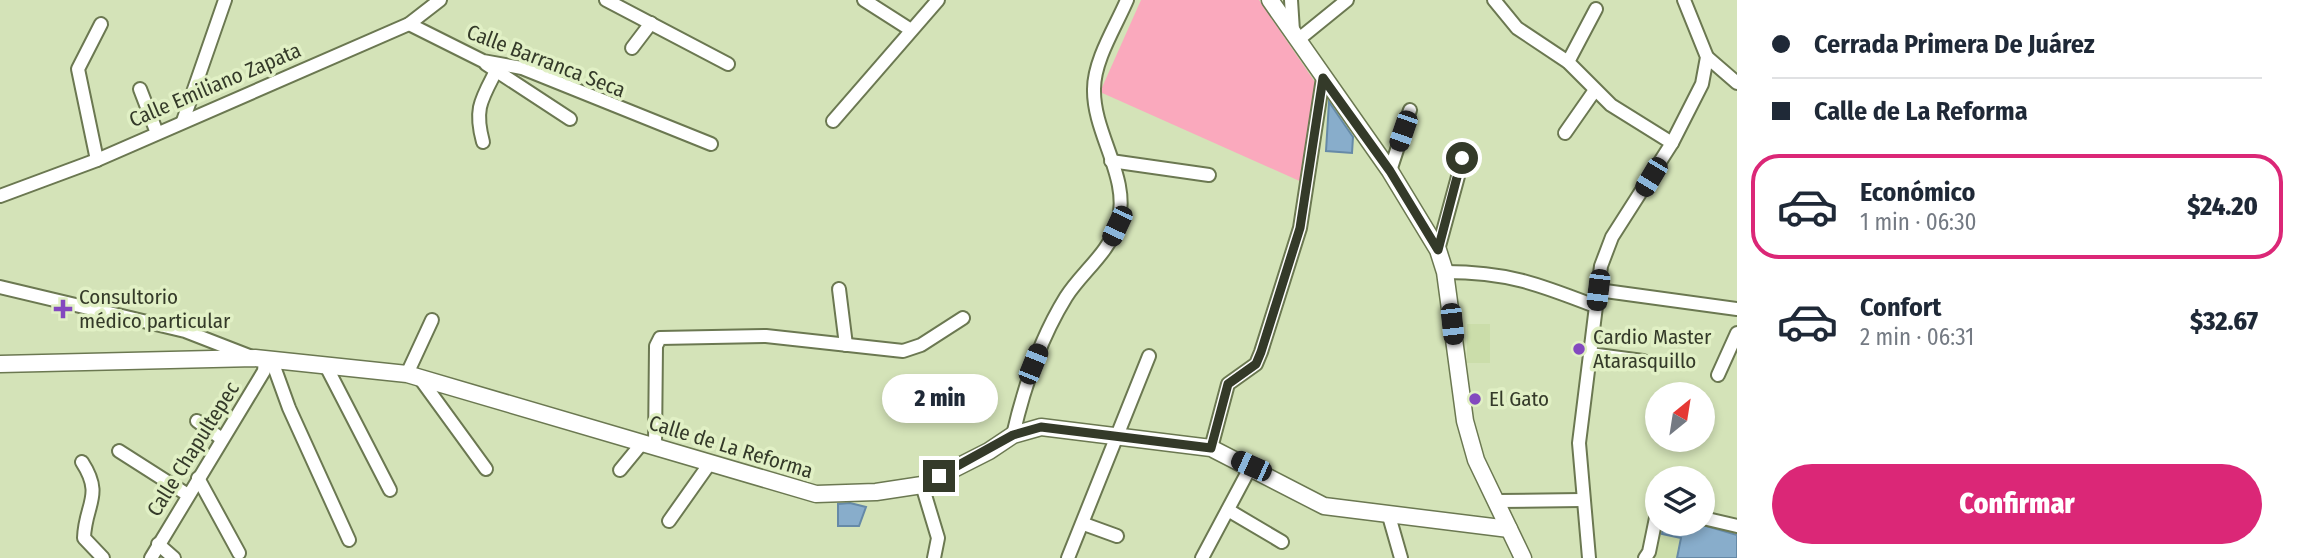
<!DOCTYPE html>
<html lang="es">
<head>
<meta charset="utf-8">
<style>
	:root { --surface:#fff; --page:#f2f2f3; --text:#1f2937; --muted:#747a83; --line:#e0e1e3; --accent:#db2777 }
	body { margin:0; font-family:"Fira Sans Condensed",sans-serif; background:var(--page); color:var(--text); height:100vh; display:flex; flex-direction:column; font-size:26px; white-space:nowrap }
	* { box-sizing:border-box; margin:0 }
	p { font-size:23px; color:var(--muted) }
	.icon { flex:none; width:38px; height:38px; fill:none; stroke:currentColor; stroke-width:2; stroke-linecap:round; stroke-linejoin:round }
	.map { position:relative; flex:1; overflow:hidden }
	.details { display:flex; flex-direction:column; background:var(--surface); width:560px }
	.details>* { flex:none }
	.hud { display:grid; align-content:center; height:154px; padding:0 35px; background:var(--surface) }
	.needle { width:46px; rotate:30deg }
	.tools { position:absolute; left:1645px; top:382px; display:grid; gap:14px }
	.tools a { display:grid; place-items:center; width:70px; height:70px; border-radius:50%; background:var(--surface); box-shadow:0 4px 10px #0003; font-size:35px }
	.end { position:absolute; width:32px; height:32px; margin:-16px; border:9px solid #343a29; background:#fff; box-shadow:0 0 0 4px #fff }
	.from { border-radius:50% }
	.bubble { position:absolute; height:49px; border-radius:24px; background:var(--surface); box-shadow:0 4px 10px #0003; font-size:23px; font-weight:800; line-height:49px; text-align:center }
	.car { position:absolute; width:21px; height:42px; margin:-21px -10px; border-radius:9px; box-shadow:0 0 5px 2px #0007; background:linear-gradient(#222 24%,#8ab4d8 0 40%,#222 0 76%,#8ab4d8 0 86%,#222 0) }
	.hud b { display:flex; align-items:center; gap:24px; height:66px; font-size:26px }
	.hud b+b { border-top:2px solid var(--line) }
	.hud i { width:18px; height:18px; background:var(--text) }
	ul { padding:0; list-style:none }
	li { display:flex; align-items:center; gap:21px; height:105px; margin:0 14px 10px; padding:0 21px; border:4px solid transparent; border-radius:28px }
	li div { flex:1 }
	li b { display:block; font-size:26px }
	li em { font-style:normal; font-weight:800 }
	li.selected { border-color:var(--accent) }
	li>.icon { width:63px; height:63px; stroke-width:1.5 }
	.action { display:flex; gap:14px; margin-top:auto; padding:14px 35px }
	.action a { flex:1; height:80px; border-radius:42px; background:var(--accent); color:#fff; font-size:28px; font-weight:800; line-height:80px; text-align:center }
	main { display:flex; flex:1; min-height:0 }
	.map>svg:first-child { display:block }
	.built { fill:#cbddaa }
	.green { fill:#faa9bd }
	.building { fill:#88adcb; stroke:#668aa7; stroke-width:2 }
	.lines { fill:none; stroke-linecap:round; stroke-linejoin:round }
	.minor-casing { stroke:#6b7851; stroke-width:16 }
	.tertiary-casing { stroke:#6b7851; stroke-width:19 }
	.minor { stroke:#fff; stroke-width:12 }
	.tertiary { stroke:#fff; stroke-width:16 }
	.route { stroke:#343a29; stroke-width:9 }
	.poi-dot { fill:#8349bf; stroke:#e1f0c5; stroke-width:2.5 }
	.labels { text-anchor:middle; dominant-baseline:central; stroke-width:7; stroke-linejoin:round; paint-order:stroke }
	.street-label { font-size:21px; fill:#343a29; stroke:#e1f0c5 }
	.poi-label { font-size:21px; fill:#343a29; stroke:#e1f0c5; text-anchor:start }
</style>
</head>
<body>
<main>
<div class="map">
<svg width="1737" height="558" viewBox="0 0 1737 558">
	<rect width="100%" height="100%" fill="#d4e3b8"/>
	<g class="built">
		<rect x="1467" y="324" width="23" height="39"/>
		<polygon points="1663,523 1703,523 1737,531 1737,558 1655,558"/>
	</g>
	<polygon class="green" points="1141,0 1259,0 1319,88 1304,183 1100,92"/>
	<g class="building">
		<polygon points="1329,102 1353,137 1352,153 1326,151"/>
		<polygon points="850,503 866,507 859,526 838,526 838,504"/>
		<polygon points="1664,523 1696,523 1737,535 1737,558 1677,558 1681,538 1662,534"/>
	</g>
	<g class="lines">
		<defs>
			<g id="minor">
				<polyline points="606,0 728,64"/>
				<polyline points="864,0 911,30"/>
				<polyline points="1291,0 1293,31"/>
				<polyline points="1494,0 1517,28 1568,62 1611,105 1672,143"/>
				<polyline points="409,24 483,61 522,68 711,144"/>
				<polyline points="1299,39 1347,0"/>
				<polyline points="632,48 651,23"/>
				<polyline points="1707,57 1737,83"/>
				<polyline points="1568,62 1596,9"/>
				<polyline points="486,64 570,119"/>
				<polyline points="140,89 157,133"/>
				<polyline points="183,121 225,0"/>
				<polyline points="833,121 938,0"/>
				<polyline points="1565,133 1595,90"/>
				<path d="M483,142C474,109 481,100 496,71"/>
				<polyline points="97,160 78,69 101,24"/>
				<polyline points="1111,161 1209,175"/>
				<polyline points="1390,171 1410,110"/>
				<polyline points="0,196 97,160 409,24 440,0"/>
				<polyline points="1438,250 1463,158"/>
				<path d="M1445,272C1508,272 1538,284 1595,306"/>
				<polyline points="0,287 185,331 252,357"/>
				<polyline points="839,289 846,345"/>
				<polyline points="1598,290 1737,309"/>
				<polyline points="1590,354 1643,361"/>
				<polyline points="272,361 289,408 349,540"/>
				<polyline points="325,364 390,490"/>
				<polyline points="407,374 432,320"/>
				<polyline points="1718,375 1737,333"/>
				<polyline points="419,377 486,469"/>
				<polyline points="197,421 222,439"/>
				<path d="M1013,435C1024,387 1040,339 1066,297C1082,272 1109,253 1118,223C1131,178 1093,134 1094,89C1094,60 1116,26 1127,0"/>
				<polyline points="655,446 656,346 660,338 766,336 903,351 921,345 963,318"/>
				<polyline points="1211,448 1228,384 1256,364 1261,352 1300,228 1323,78"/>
				<polyline points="119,451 188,495"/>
				<path d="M82,462C104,496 85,504 84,538L103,558"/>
				<polyline points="620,470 643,442"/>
				<polyline points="198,478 239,553"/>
				<polyline points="922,485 938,538 934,558"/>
				<polyline points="1498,501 1582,500"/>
				<polyline points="1228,510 1282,542"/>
				<polyline points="1389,516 1401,558"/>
				<polyline points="1703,518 1737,526"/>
				<polyline points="669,521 710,463"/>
				<polyline points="1084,524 1117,536"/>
				<polyline points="158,544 174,558"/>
				<polyline points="151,558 264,371 265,360"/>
				<polyline points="1068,558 1149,356"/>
				<polyline points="1202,558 1251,466"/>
				<polyline points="1589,558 1579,443 1601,266 1612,237 1672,143 1702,84 1707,57 1684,0"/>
				<polyline points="1645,558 1649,552 1657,513"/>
			</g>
			<g id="tertiary">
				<polyline points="1270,0 1390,171 1438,250 1445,272 1465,421 1476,460 1523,558"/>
				<polyline points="0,364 255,358 407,374 816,494 876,492 922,485 989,451 1013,435 1041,427 1211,448 1324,506 1509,529"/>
			</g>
		</defs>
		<use href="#minor" class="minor-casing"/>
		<use href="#tertiary" class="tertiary-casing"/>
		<use href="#minor" class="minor"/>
		<use href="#tertiary" class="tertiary"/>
	</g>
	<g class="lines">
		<polyline class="route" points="939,476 1013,435 1041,427 1211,448 1228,384 1256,364 1261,352 1300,228 1323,78 1390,171 1438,250 1462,158"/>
	</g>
	<g class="poi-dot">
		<path d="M59.5 298.5h7v7h7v7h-7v7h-7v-7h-7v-7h7z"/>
		<circle cx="1579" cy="349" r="7"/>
		<circle cx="1475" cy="399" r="7"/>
	</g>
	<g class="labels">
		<g class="street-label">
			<text transform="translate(546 61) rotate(21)">Calle Barranca Seca</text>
			<text transform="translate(215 85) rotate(-23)">Calle Emiliano Zapata</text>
			<text transform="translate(731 447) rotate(17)">Calle de La Reforma</text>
			<text transform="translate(193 449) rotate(-58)">Calle Chapultepec</text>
		</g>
		<g class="poi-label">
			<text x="79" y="297">Consultorio<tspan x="79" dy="24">médico particular</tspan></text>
			<text x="1593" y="337">Cardio Master<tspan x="1593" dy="24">Atarasquillo</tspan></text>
			<text x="1489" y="399">El Gato</text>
		</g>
	</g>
</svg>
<div class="tools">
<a><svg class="needle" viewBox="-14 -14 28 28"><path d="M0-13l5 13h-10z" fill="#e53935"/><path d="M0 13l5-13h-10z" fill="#747a83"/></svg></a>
<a><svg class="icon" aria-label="layers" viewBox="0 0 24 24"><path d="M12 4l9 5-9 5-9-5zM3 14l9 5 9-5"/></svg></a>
</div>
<i class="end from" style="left:1462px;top:158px"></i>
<i class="end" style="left:939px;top:476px"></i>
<div class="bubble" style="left:882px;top:374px;width:116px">2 min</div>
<i class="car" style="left:1403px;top:131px;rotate:199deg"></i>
<i class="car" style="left:1651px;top:177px;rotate:211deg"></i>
<i class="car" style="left:1117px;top:226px;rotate:205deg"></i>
<i class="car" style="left:1598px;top:290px;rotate:187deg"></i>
<i class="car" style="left:1452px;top:324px;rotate:174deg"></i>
<i class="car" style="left:1033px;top:364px;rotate:22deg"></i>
<i class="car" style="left:1251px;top:466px;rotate:294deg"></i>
</div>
<section class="details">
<div class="hud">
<b><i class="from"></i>Cerrada Primera De Juárez</b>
<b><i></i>Calle de La Reforma</b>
</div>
<ul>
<li class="selected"><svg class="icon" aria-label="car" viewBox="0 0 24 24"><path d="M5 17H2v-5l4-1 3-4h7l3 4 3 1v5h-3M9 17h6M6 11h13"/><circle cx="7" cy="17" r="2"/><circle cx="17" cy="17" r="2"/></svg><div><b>Económico</b><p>1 min · 06:30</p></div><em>$24.20</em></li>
<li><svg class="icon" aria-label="car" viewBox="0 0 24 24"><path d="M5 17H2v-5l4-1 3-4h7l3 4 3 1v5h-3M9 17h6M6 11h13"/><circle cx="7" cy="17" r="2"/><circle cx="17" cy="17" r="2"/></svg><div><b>Confort</b><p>2 min · 06:31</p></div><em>$32.67</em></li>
</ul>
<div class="action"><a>Confirmar</a></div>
</section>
</main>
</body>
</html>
